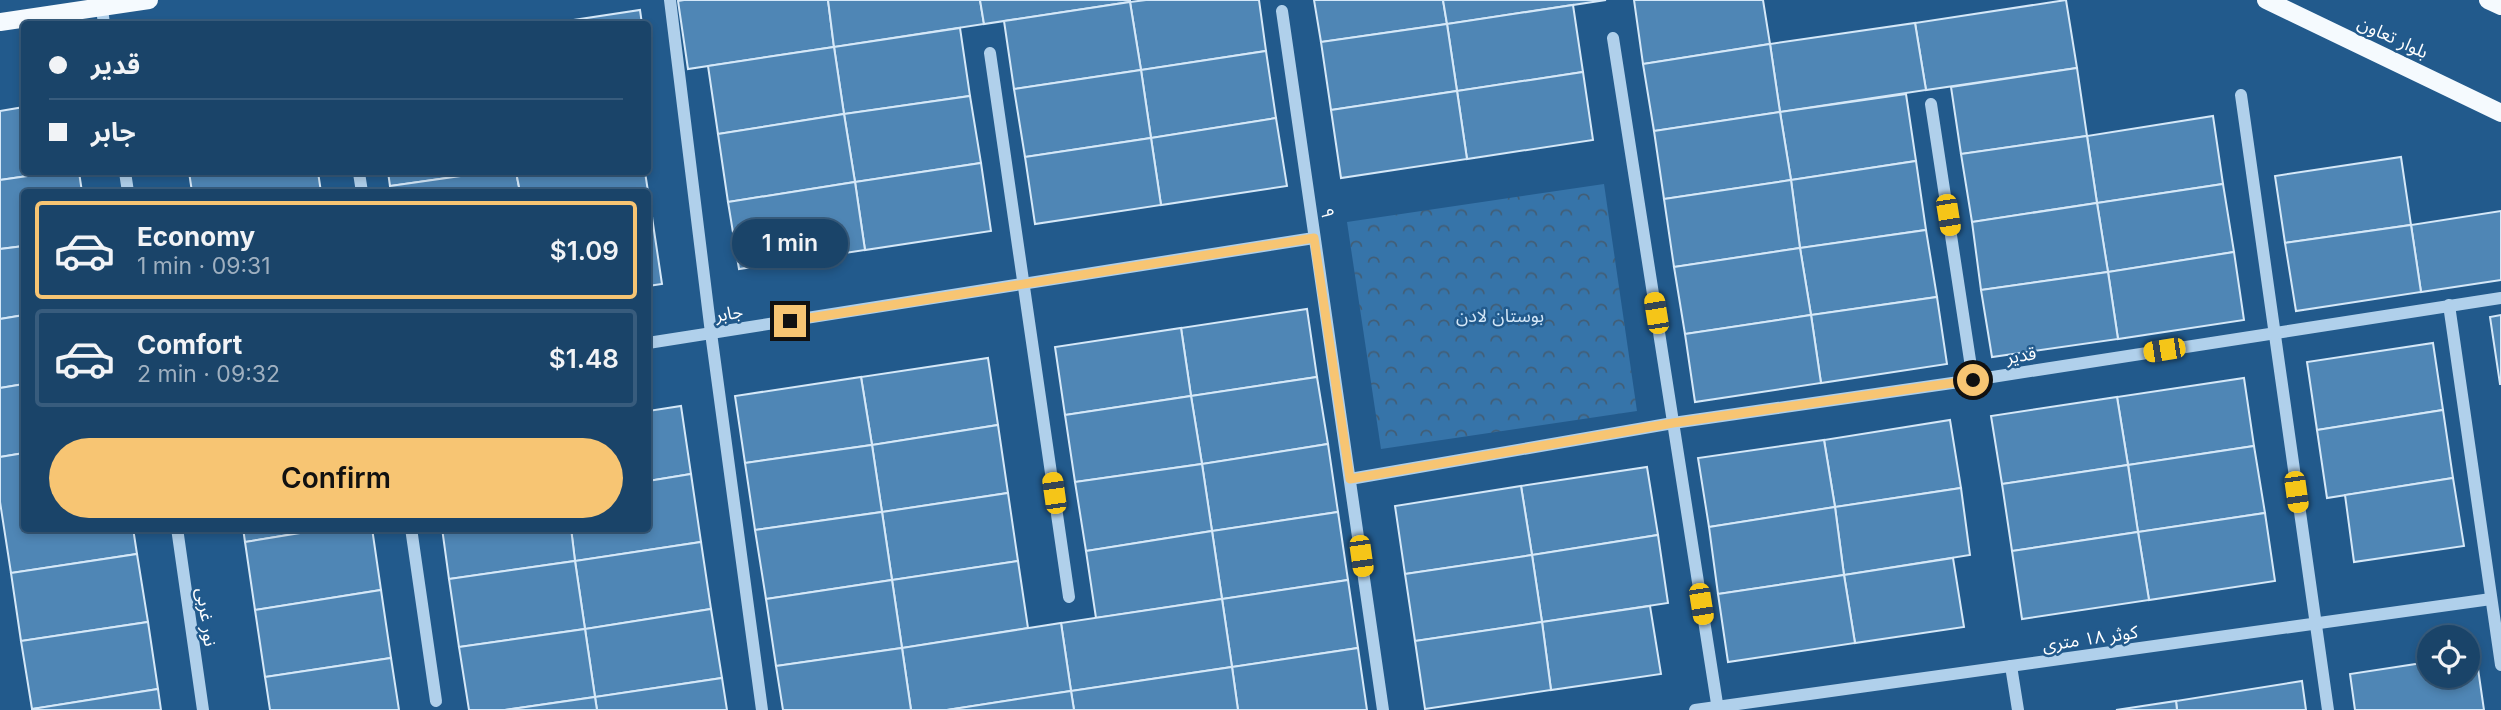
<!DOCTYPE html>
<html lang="en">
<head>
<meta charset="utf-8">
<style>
	:root { --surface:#1a4469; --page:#234b6f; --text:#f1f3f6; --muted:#9fb0c0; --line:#385c7d; --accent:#f7c573 }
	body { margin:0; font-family:Inter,"Noto Sans Arabic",sans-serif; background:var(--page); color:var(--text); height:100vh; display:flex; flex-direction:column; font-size:26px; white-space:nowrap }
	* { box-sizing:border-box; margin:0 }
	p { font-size:23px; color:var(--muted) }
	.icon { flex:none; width:38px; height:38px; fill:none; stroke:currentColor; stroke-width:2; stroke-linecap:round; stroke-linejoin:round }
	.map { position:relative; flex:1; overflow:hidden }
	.details { position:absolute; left:21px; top:189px; width:630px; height:343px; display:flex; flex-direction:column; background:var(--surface); border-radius:7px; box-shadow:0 4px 10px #0003,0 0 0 2px var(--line) }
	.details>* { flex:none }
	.hud { position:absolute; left:21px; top:21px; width:630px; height:154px; border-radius:7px; box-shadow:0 4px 10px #0003,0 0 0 2px var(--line); display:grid; align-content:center; height:154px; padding:0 28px; background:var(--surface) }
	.buttons { position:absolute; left:2417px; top:625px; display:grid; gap:14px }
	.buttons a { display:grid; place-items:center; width:63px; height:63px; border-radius:50%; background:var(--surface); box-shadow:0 4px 10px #0003,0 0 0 2px var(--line); font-size:35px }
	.end { position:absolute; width:32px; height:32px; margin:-16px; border:9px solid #f7c573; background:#111; box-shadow:0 0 0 4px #111 }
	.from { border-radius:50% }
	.bubble { position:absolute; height:49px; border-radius:24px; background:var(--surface); box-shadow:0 4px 10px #0003,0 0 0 2px var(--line); font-size:23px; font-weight:600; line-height:49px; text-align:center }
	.car { position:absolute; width:21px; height:42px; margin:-21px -10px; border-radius:9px; box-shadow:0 0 5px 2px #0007; background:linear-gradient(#f5c518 24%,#345 0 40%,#f5c518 0 76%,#345 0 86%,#f5c518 0) }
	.hud b { display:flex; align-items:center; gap:24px; height:66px; font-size:26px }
	.hud b+b { border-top:2px solid var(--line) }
	.hud i { width:18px; height:18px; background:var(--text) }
	ul { padding:12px 0 0; list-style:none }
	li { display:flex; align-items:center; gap:21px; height:98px; margin:0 14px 10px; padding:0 14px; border:4px solid var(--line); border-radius:7px }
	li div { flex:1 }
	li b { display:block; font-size:26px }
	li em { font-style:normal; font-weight:600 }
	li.active { border-color:var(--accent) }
	li>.icon { width:63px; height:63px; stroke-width:1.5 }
	.action { display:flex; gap:14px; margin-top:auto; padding:14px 28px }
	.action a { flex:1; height:80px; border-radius:42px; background:var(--accent); color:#111; font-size:28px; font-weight:600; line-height:80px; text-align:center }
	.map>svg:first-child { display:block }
	.park { fill:url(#park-crowns) }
	.building { fill:#4f86b5; stroke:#d5e8f8; stroke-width:2 }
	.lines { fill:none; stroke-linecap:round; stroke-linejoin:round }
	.minor { stroke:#b0d0eb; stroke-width:12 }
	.major { stroke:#f5fafe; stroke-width:18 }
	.route { stroke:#f7c573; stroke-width:9 }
	.labels { text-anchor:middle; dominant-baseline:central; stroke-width:5; stroke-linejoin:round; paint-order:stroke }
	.street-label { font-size:18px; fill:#fff; stroke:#225a8c }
	.park-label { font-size:18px; fill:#d5e8f8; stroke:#225a8c }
</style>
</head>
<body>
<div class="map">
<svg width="2501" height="710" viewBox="0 0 2501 710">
	<defs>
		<pattern id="park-crowns" width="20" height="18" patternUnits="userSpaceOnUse" patternTransform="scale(1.75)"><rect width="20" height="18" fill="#3674a9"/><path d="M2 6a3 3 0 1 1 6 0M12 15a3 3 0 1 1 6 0" fill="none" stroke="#425e76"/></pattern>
	</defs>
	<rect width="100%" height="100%" fill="#225a8c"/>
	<polygon class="park" points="1604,184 1637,411 1381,449 1347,222"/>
	<g class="building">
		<polygon points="684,0 828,0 834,47 688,69 678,1"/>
		<polygon points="828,0 980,0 984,24 834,47"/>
		<polygon points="980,0 1130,0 1130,2 984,24"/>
		<polygon points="1146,0 1259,0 1266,51 1141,70 1130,2"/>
		<polygon points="1314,0 1443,0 1447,24 1321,42"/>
		<polygon points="1443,0 1606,0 1447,24"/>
		<polygon points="1634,0 1763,0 1770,44 1643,64"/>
		<polygon points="2066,0 2077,68 1926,90 1915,23"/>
		<polygon points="1130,2 1141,70 1014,89 1004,21"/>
		<polygon points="1573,5 1583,72 1457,91 1447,24"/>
		<polygon points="640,10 642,24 547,24"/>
		<polygon points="1915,23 1926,90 1780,112 1770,44"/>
		<polygon points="1447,24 1457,91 1331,110 1321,42"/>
		<polygon points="960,28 970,96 844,114 834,47"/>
		<polygon points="1770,44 1780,112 1654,131 1643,64"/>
		<polygon points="834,47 844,114 718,134 708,66"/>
		<polygon points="1266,51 1276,118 1151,138 1141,70"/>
		<polygon points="2077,68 2087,136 1961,154 1951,87"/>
		<polygon points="1141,70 1151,138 1025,157 1014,89"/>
		<polygon points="1583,72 1593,140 1467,159 1457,91"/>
		<polygon points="1457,91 1467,159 1341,178 1331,110"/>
		<polygon points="1906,94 1916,161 1791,180 1780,112"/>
		<polygon points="970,96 981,163 855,182 844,114"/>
		<polygon points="24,107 24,172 55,172 0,180 0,111"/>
		<polygon points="1780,112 1791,180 1664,199 1654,131"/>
		<polygon points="844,114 855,182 728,202 718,134"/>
		<polygon points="2213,116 2223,184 2097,203 2087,136"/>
		<polygon points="1276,118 1287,186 1161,205 1151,138"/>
		<polygon points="2087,136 2097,203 1972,222 1961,154"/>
		<polygon points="1151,138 1161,205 1035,224 1025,157"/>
		<polygon points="2401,157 2411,225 2285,243 2275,176"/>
		<polygon points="1916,161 1926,230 1800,248 1791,180"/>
		<polygon points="981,163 991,231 865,250 855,182"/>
		<polygon points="55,172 79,172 82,192 24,192 24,246 0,249 0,180"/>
		<polygon points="189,172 318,172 321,192 192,192"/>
		<polygon points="388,172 489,172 390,186"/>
		<polygon points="489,172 516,172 520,192 391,192 390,186"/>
		<polygon points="516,172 645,172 652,217 648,217 648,192 520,192"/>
		<polygon points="1791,180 1800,248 1674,267 1664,199"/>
		<polygon points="855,182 865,250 739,269 728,202"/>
		<polygon points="2223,184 2234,252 2108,272 2097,203"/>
		<polygon points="2097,203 2108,272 1981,290 1972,222"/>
		<polygon points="2501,211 2501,280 2421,292 2411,225"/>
		<polygon points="648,217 652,217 662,284 648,286"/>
		<polygon points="2411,225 2421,292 2296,311 2285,243"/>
		<polygon points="1926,230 1937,297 1811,315 1800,248"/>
		<polygon points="24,246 24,315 0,319 0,249"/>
		<polygon points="1800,248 1811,315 1685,334 1674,267"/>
		<polygon points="2234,252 2244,320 2118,339 2108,272"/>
		<polygon points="2108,272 2118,339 1992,357 1981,290"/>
		<polygon points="1937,297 1947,364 1821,383 1811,315"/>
		<polygon points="1307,309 1317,377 1191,396 1181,328"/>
		<polygon points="24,315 24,384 0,388 0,319"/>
		<polygon points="1811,315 1821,383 1695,402 1685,334"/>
		<polygon points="2501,315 2501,384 2500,384 2490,317"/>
		<polygon points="1181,328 1191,396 1065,415 1055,347"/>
		<polygon points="2433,343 2443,410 2317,430 2307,362"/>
		<polygon points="988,358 998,425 872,445 861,377"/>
		<polygon points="861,377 872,445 745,463 735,396"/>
		<polygon points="1317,377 1328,444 1202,464 1191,396"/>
		<polygon points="2244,378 2254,446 2128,465 2117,397"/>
		<polygon points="24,384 24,453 0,457 0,388"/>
		<polygon points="1191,396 1202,464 1075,482 1065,415"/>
		<polygon points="2117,397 2128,465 2002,484 1991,416"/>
		<polygon points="681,406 691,474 648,481 648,411"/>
		<polygon points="2443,410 2453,478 2327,498 2317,430"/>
		<polygon points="1950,420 1961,488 1835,507 1824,440"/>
		<polygon points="998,425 1008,493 882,512 872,445"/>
		<polygon points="1824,440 1835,507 1709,527 1698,458"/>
		<polygon points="1328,444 1338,512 1212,531 1202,464"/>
		<polygon points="872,445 882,512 755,530 745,463"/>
		<polygon points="2254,446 2265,513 2138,532 2128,465"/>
		<polygon points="24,453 24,528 133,528 137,554 11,573 0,502 0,457"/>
		<polygon points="1202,464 1212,531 1086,551 1075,482"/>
		<polygon points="2128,465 2138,532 2012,551 2002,484"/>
		<polygon points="1647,467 1658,535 1532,555 1521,486"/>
		<polygon points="691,474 701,542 575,561 571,528 648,528 648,481"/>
		<polygon points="2453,478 2464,546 2354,562 2345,495"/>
		<polygon points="1521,486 1532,555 1405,574 1395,506"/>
		<polygon points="1961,488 1970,555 1844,575 1835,507"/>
		<polygon points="1008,493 1018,561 892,580 882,512"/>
		<polygon points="1835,507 1844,575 1718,594 1709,527"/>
		<polygon points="882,512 892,580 766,599 755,530"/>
		<polygon points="1338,512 1348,580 1222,599 1212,531"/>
		<polygon points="2265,513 2275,581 2149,600 2138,532"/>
		<polygon points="243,528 331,528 245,542"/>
		<polygon points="331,528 372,528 381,590 255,610 245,542"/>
		<polygon points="442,528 571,528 575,561 449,579"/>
		<polygon points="1212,531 1222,599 1096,618 1086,551"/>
		<polygon points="2138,532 2149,600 2022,619 2012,551"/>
		<polygon points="1658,535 1668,603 1542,622 1532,555"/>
		<polygon points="701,542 711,609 585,629 575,561"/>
		<polygon points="137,554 148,622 21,641 11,573"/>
		<polygon points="1532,555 1542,622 1415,641 1405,574"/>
		<polygon points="1953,558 1964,627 1855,643 1844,575"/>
		<polygon points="575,561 585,629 459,647 449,579"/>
		<polygon points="1018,561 1028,628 902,648 892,580"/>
		<polygon points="1844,575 1855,643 1728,662 1718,594"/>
		<polygon points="892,580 902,648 776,666 766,599"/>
		<polygon points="1348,580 1358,648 1232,667 1222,599"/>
		<polygon points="381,590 391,658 265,677 255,610"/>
		<polygon points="1222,599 1232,667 1071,691 1061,623"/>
		<polygon points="1650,606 1661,674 1551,690 1542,622"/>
		<polygon points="711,609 722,678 595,697 585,629"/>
		<polygon points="148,622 158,689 32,709 21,641"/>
		<polygon points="1542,622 1551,690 1425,709 1415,641"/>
		<polygon points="1061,623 1071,691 947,710 911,710 902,648"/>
		<polygon points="585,629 595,697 505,710 469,710 459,647"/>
		<polygon points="902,648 911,710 783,710 776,666"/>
		<polygon points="1358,648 1367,710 1238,710 1232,667"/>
		<polygon points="2476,655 2484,710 2355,710 2350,674 2429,662 2429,676 2468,676 2468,656"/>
		<polygon points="391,658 399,710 270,710 265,677"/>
		<polygon points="1232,667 1238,710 1074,710 1071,691"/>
		<polygon points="722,678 727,710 597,710 595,697"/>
		<polygon points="2302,681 2306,710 2177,710 2176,701"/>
		<polygon points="158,689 161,710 32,710 32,709"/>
		<polygon points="1071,691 1074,710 947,710 1037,696"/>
		<polygon points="595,697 597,710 505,710"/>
		<polygon points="2176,701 2177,710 2116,710"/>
	</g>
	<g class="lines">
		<g class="minor">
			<polyline points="670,0 711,333 762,710"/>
			<polyline points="101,1 104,24"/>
			<polyline points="1282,11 1383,710"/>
			<polyline points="1613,38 1718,710"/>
			<polyline points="990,53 1069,597"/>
			<polyline points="2241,95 2328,710"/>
			<polyline points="1931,104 1973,380"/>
			<polyline points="125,172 128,192"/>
			<polyline points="359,173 362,192"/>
			<polyline points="2449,305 2501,665"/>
			<polyline points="648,343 1314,238"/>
			<polyline points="1350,479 1673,423 1973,380 2501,298"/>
			<polyline points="177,528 203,710"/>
			<polyline points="411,528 436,701"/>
			<polyline points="2011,666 2018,710"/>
			<polyline points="1695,710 2491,599"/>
		</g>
		<g class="major">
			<polyline points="2266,0 2501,113"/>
			<polyline points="2488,0 2501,6"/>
			<polyline points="0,22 149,0"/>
		</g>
	</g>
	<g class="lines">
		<polyline class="route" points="790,321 1314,238 1350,479 1673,423 1973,380"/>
	</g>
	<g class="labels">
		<g class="street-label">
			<text transform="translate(2393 37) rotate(25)">بلوار تعاون</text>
			<text transform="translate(1328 213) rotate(82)">۹</text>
			<text transform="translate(729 313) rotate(-9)">جابر</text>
			<text transform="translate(2021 355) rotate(-9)">قدیر</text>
			<text transform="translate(207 617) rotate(82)">نور غربی</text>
			<text transform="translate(2090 638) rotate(-8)">کوثر ۱۸ متری</text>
		</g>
		<g class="park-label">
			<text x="1500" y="315">بوستان لادن</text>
		</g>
	</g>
</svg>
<div class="buttons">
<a><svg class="icon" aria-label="locate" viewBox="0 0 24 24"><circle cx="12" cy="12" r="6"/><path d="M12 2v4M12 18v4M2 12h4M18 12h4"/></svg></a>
</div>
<i class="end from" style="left:1973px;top:380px"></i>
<i class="end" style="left:790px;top:321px"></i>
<div class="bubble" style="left:732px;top:219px;width:116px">1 min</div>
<i class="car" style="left:1948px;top:215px;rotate:171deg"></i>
<i class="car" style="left:1656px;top:313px;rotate:351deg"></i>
<i class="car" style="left:2164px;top:350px;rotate:261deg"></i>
<i class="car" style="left:2296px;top:492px;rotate:172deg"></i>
<i class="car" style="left:1054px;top:493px;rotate:352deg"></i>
<i class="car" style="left:1361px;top:556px;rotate:172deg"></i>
<i class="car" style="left:1701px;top:604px;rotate:171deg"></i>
<div class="hud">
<b><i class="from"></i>قدیر</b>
<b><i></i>جابر</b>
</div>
<section class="details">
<ul>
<li class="active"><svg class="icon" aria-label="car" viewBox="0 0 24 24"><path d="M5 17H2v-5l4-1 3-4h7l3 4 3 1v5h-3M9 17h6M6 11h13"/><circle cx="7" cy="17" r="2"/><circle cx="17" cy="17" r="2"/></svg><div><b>Economy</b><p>1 min · 09:31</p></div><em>$1.09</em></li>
<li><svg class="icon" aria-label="car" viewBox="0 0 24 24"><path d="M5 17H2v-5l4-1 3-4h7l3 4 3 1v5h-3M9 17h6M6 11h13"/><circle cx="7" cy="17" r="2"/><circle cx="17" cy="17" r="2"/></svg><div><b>Comfort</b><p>2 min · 09:32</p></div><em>$1.48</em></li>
</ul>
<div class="action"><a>Confirm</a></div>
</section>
</div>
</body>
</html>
